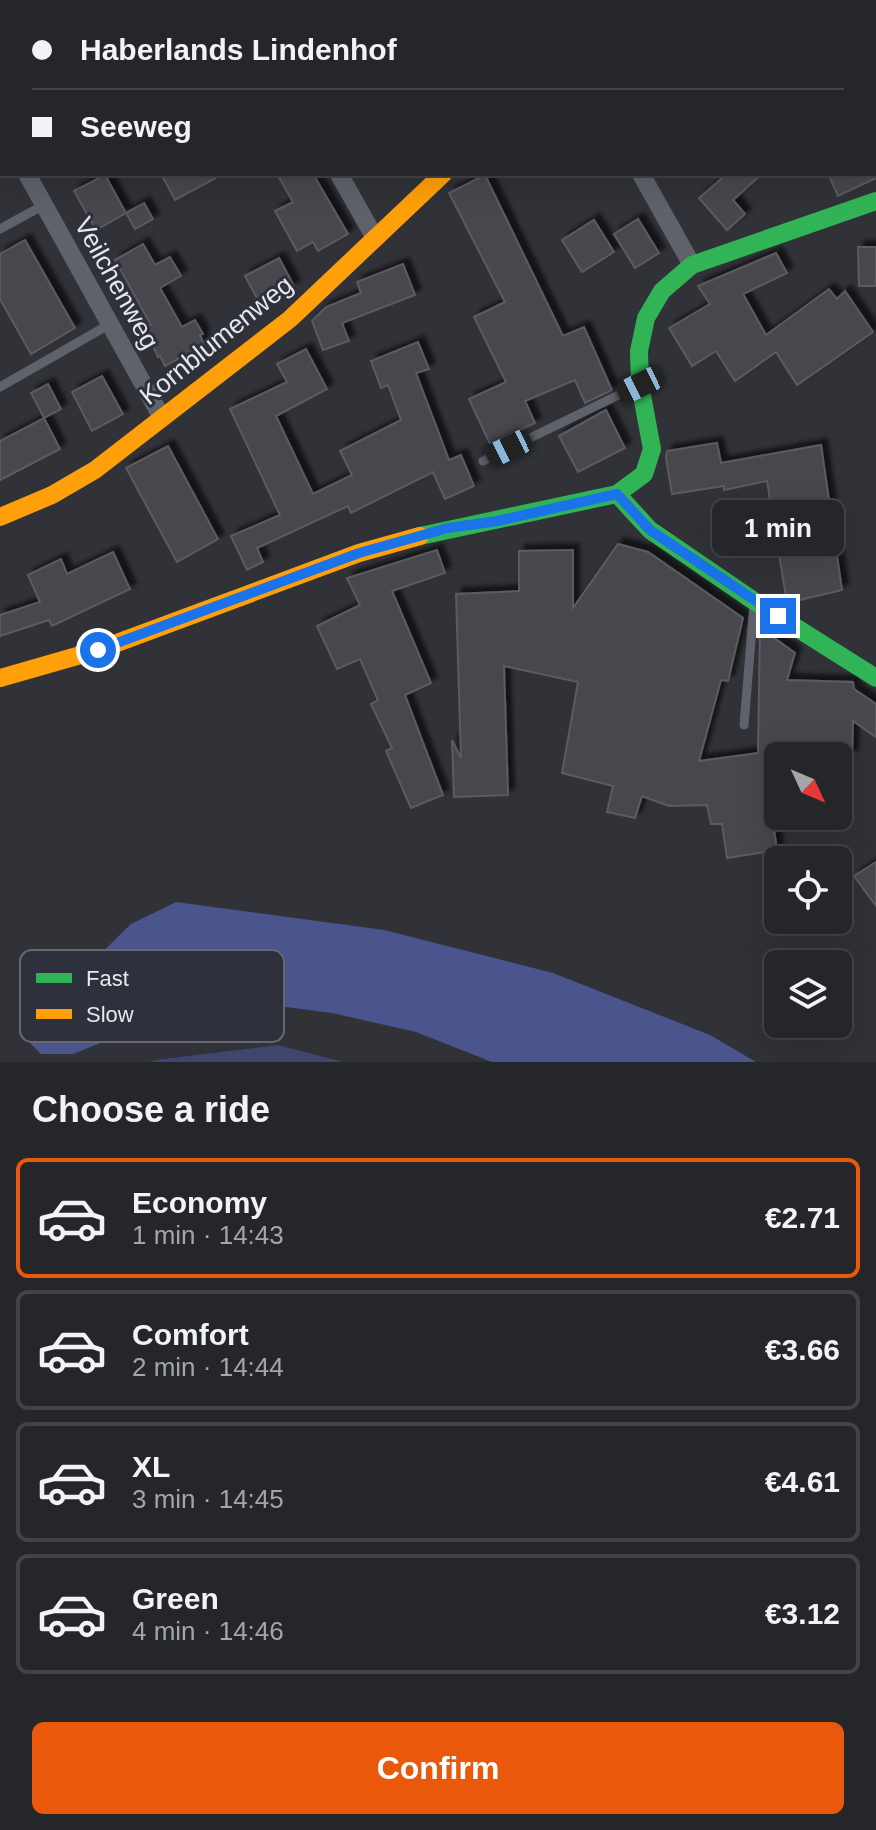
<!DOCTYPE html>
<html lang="en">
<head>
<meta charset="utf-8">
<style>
	:root { --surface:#25262a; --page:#2d2e32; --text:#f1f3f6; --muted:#a3a5a8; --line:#424347; --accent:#ea580c }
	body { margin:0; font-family:Arial,sans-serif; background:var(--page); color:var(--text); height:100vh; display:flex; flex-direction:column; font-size:30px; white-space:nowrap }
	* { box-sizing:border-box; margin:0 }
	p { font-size:26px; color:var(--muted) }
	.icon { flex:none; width:44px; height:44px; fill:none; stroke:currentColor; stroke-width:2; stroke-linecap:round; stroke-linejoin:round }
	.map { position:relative; height:1062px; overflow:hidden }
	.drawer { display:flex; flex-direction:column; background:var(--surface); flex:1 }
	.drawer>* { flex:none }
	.banner { position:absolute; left:0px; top:0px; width:876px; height:176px; box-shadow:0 8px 32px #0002,0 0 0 2px var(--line); display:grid; align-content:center; height:176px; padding:0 32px; background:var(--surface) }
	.needle { width:52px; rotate:134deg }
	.fabs { position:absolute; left:764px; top:742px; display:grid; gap:16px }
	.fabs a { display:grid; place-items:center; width:88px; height:88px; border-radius:12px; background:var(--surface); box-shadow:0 8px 32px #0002,0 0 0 2px var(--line); font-size:40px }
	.end { position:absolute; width:36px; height:36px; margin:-18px; border:10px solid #1a73e8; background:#fff; box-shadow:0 0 0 4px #fff }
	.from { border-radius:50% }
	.bubble { position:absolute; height:56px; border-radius:12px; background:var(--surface); box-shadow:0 8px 32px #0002,0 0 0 2px var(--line); font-size:26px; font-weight:600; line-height:56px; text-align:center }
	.car { position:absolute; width:24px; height:48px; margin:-24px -12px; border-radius:10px; box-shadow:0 0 6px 2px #0007; background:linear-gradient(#222 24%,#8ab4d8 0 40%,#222 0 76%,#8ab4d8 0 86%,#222 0) }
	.banner b { display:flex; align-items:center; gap:28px; height:76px; font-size:30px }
	.banner b+b { border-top:2px solid var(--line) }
	.banner i { width:20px; height:20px; background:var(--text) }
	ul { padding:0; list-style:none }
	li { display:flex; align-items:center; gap:24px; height:120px; margin:0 16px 12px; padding:0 16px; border:4px solid var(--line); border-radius:12px }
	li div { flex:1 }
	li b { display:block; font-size:30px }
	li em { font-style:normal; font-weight:600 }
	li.active { border-color:var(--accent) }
	li>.icon { width:72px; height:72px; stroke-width:1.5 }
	h2 { padding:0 32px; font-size:36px; line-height:96px }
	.primary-button { display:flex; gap:16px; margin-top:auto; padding:16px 32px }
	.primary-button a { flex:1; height:92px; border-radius:12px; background:var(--accent); color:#fff; font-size:32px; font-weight:600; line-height:92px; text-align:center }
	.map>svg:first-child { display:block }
	.green { fill:#3e466e }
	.water { fill:#4a548d }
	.building { fill:#46474d; stroke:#5a5b60; stroke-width:2; filter:url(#shadow) }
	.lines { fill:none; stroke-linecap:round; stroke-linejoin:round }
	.lane { stroke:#60626b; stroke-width:9 }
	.street { stroke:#60626b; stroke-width:18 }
	.fast { stroke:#30b455; stroke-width:18 }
	.slow { stroke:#ff9f0a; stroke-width:18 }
	.route { stroke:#1a73e8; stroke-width:10 }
	.labels { text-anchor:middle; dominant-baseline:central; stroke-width:6; stroke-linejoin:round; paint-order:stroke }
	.street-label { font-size:26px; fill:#e7e8ef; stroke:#2e303b }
	.key { fill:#2e303b; stroke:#666771; stroke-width:2 }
	.key-label { font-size:22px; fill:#e7e8ef }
</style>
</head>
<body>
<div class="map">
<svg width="876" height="1062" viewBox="0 0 876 1062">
	<defs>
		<filter id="shadow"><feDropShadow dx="6" dy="-6" stdDeviation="2" flood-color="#0009"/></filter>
	</defs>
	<rect width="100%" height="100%" fill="#313238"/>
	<polygon class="green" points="278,1045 343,1062 149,1062 155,1060"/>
	<polygon class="water" points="176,902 384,930 553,973 710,1035 756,1062 492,1062 416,1032 332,1013 263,1004 170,1015 73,1054 41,1054 30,1043 33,1020 131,924"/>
	<g class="building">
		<polygon points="161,174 223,174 175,200"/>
		<polygon points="277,174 313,174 348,234 318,251 313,242 297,251 275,211 293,202"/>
		<polygon points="727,174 762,174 733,200 745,214 727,230 699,198"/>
		<polygon points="828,174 876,174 876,178 838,196"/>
		<polygon points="105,175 126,213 96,230 74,191"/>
		<polygon points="485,175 563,336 584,327 612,390 585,403 575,380 525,401 535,423 490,444 469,399 506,382 474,317 505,302 449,193"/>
		<polygon points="144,203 153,219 135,229 126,213"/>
		<polygon points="638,219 659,253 635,268 614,234"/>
		<polygon points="594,220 614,252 582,272 562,240"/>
		<polygon points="25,240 75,328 31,354 0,299 0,254"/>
		<polygon points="143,244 155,265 170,257 181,276 160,288 182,327 195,320 203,334 200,335 204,344 165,366 160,356 158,357 145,329 151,325 115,260"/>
		<polygon points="858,247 876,247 876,286 859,286"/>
		<polygon points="776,253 787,273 743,294 766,335 829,289 837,299 845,291 873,332 797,385 776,352 735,381 716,351 692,366 669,328 710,304 698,286"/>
		<polygon points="279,258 294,286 260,304 245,276"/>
		<polygon points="403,264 415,295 342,323 349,341 323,350 312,321 326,307 361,293 357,282"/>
		<polygon points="418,342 429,369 416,373 449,460 461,455 474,486 445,499 433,472 351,513 348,506 257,548 263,562 247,570 231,536 280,515 230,409 287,382 277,364 306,349 327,389 276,416 313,494 352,475 340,451 401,420 388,385 381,388 371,361"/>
		<polygon points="102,376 123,414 92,431 72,392"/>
		<polygon points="48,384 61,409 44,418 31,393"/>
		<polygon points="606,410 625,448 578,472 559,436"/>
		<polygon points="44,418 60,449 0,480 0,441"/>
		<polygon points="717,443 721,463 821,445 842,590 787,603 767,481 724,490 724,486 672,494 666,458 667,451"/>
		<polygon points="168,446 218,539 177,562 126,468"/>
		<polygon points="618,544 648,552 743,618 728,681 721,680 699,761 758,753 760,628 795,653 787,680 853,682 854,689 876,704 876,737 853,721 852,756 778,756 778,781 767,783 777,850 727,858 722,824 711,824 707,805 669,806 642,796 635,818 607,812 613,786 562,773 578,682 504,666 508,795 454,797 452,740 461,758 456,594 519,591 519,551 573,550 573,608"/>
		<polygon points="437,550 445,573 392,591 431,683 405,695 443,795 411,808 386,751 392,748 371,704 378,700 360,659 337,669 317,626 360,605 347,578"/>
		<polygon points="113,552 130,589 52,626 49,620 0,636 0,615 40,602 28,575 61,559 67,574"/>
		<polygon points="876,862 876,906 854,876"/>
	</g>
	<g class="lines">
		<g class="lane">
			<polyline points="651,0 652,2"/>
			<polyline points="0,229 44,205"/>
			<polyline points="0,387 110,324"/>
			<polyline points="483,461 637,386"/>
			<polyline points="744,725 754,604"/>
		</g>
		<g class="street">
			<polyline points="243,0 244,2"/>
			<polyline points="544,0 545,2"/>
			<polyline points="0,123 2,127"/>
			<polyline points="27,174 162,418"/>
			<polyline points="339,174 375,238"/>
			<polyline points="641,174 692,265"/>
		</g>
		<g class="fast">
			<polyline points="617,494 650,530 754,601 876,678"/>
			<polyline points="420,536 617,494 644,474 652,449 640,385 639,351 646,318 662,291 692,265 876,201"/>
		</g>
		<g class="slow">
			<polyline points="0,517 52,495 95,470 290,319 443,174"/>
			<polyline points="0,678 98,650 359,553 420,536"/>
		</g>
	</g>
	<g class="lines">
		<polyline class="route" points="98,650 359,553 448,528 497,521 617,494 650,530 778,616"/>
	</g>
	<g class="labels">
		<g class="street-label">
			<text transform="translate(117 283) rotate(61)">Veilchenweg</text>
			<text transform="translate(216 340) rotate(-39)">Kornblumenweg</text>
		</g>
	</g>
	<rect x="20" y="950" width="264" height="92" rx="12" class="key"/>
	<rect x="36" y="973" width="36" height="10" fill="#30b455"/>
	<rect x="36" y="1009" width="36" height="10" fill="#ff9f0a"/>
	<g class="key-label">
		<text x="86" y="986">Fast</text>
		<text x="86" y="1022">Slow</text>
	</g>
</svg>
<div class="fabs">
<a><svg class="needle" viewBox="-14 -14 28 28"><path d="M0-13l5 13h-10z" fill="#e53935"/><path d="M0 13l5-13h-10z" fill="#a3a5a8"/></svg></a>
<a><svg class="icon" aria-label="locate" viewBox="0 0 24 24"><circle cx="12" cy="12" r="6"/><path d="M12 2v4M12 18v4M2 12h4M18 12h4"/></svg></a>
<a><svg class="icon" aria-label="layers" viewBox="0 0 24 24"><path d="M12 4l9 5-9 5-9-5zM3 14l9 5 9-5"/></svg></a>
</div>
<i class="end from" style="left:98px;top:650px"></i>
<i class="end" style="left:778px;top:616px"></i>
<div class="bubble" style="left:712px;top:500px;width:132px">1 min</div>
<i class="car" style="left:640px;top:385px;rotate:244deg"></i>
<i class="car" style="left:509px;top:448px;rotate:244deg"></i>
<div class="banner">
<b><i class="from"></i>Haberlands Lindenhof</b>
<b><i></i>Seeweg</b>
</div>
</div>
<section class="drawer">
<h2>Choose a ride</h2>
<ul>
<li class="active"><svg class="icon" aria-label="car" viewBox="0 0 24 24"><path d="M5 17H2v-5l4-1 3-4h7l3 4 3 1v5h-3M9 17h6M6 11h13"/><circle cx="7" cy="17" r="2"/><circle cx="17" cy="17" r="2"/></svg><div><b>Economy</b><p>1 min · 14:43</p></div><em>€2.71</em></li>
<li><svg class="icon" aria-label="car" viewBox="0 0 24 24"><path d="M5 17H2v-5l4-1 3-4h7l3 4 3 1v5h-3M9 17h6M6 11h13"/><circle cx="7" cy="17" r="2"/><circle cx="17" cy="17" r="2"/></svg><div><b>Comfort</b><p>2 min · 14:44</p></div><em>€3.66</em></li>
<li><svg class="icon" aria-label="car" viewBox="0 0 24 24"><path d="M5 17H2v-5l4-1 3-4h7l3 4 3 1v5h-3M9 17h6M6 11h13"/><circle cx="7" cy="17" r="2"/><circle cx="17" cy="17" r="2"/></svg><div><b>XL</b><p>3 min · 14:45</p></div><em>€4.61</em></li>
<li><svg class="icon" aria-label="car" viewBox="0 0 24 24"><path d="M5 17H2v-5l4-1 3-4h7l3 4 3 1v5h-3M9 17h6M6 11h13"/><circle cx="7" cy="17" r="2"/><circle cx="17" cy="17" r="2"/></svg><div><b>Green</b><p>4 min · 14:46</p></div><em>€3.12</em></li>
</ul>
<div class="primary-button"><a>Confirm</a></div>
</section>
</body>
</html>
